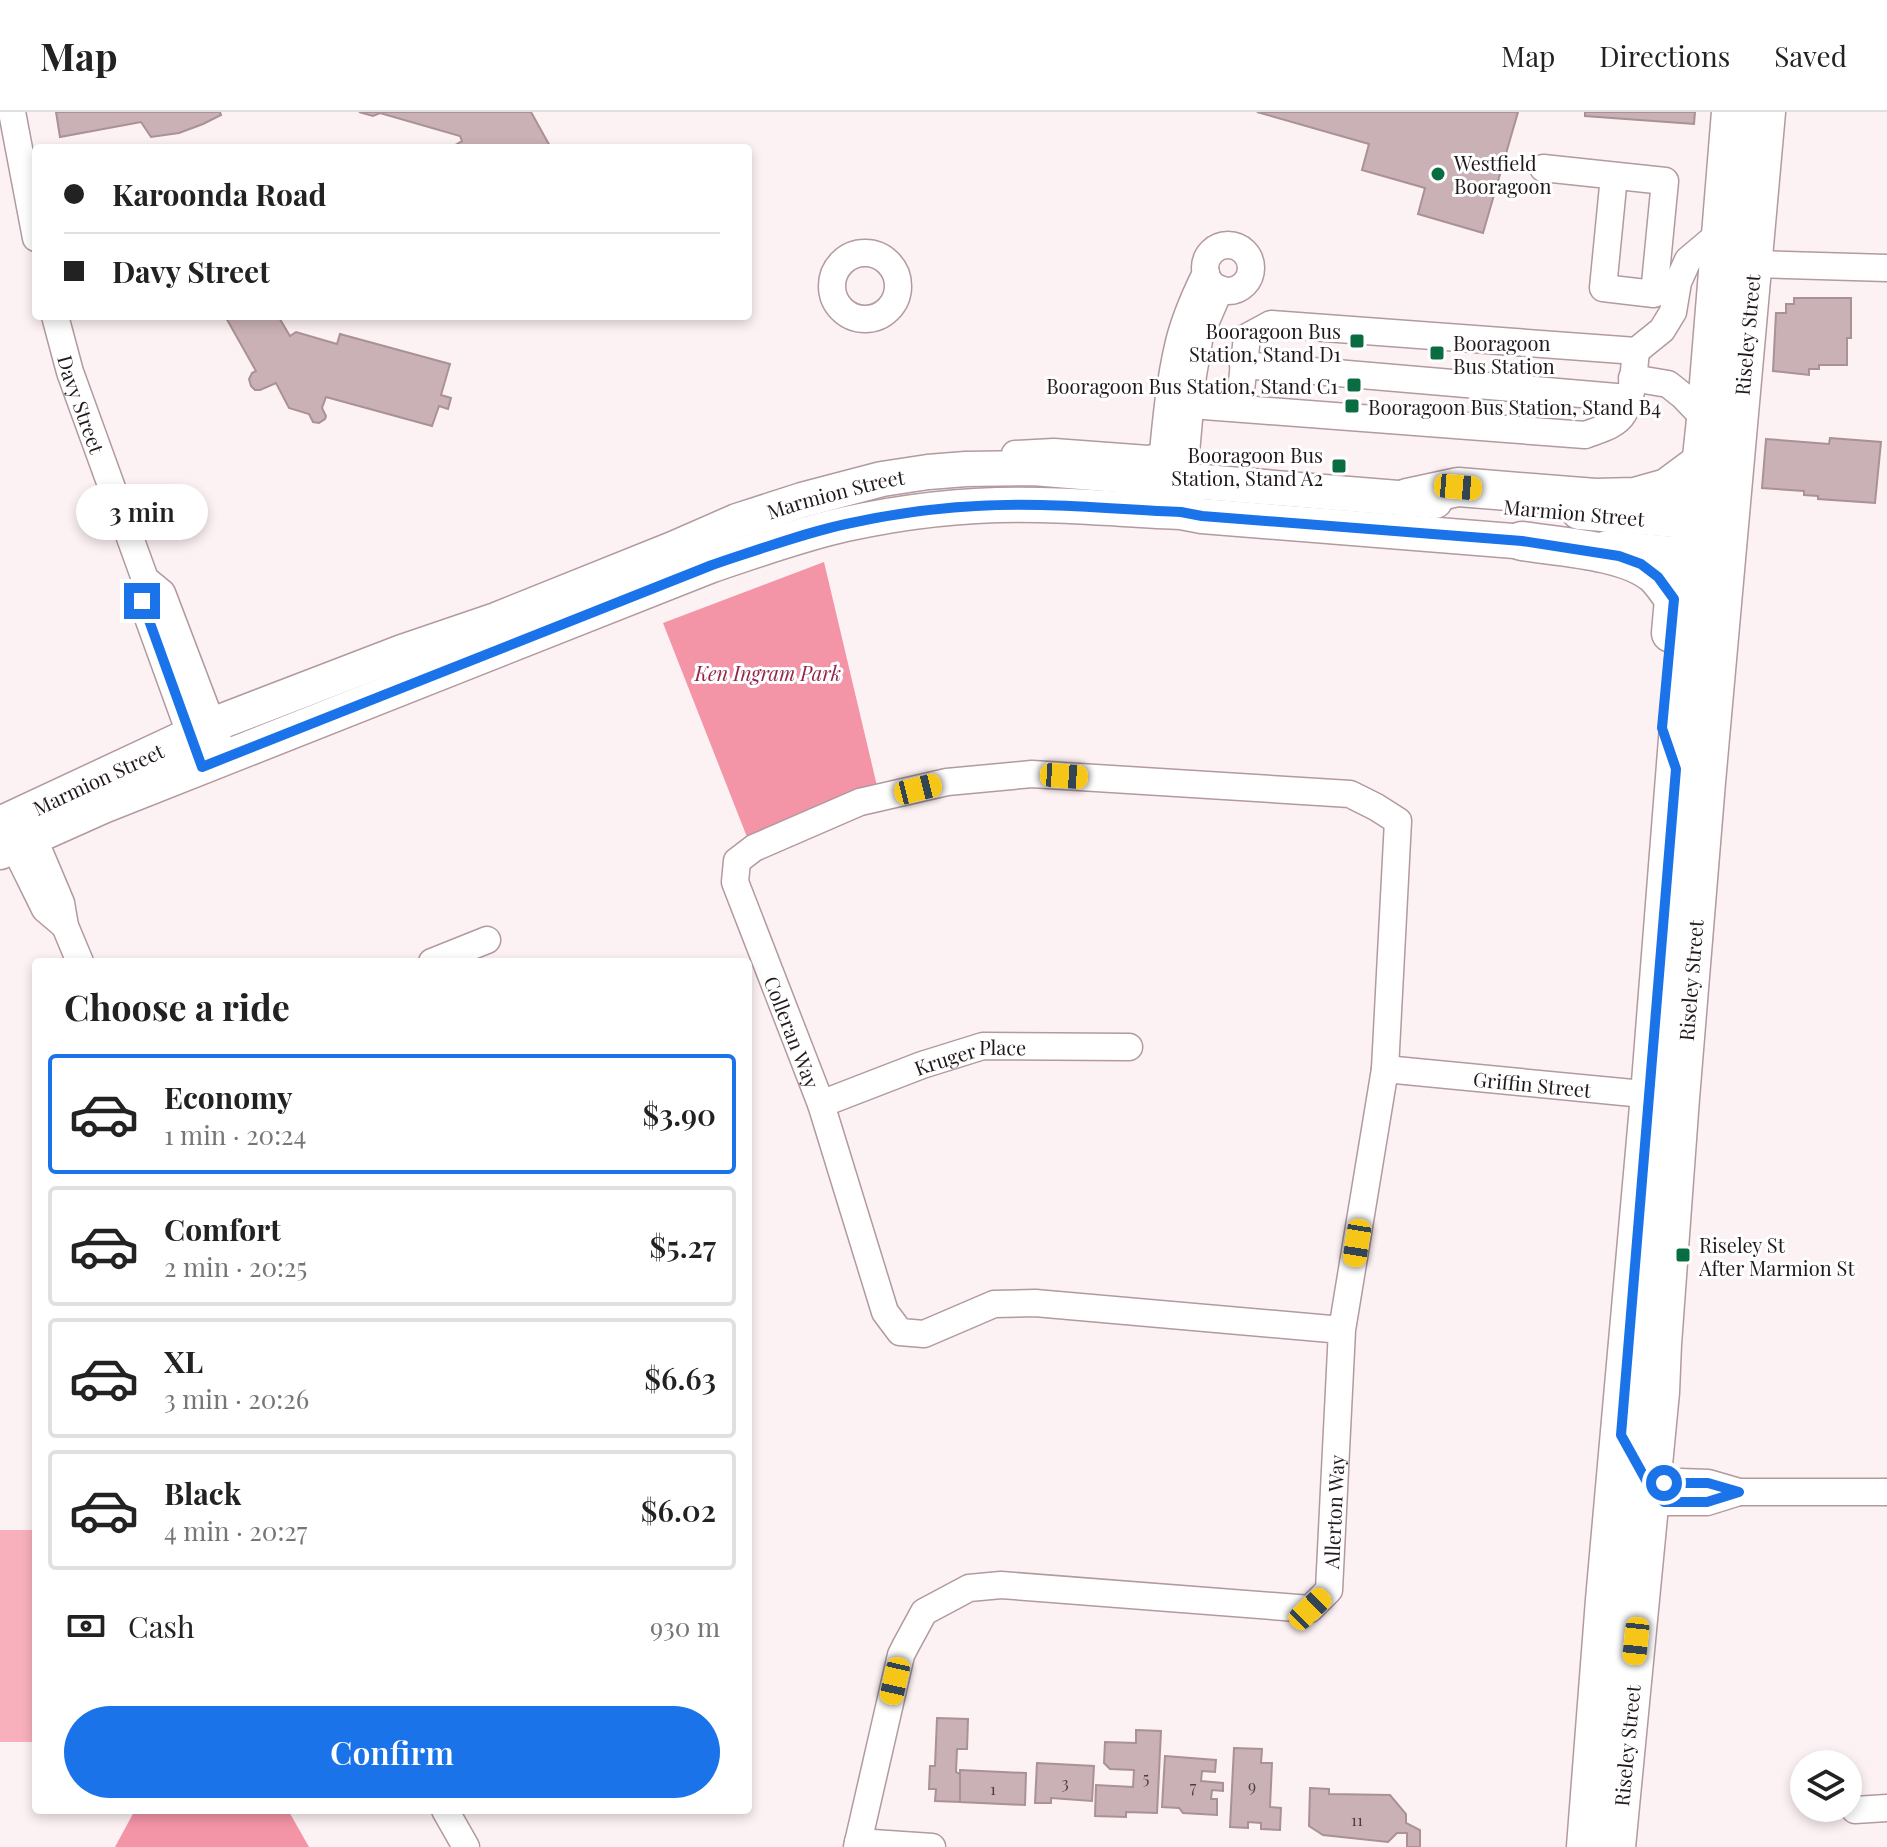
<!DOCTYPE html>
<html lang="en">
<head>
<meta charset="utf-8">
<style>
	:root { --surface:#fff; --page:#f2f2f2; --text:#222; --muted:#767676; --line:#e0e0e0; --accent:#1a73e8 }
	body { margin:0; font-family:"Playfair Display",serif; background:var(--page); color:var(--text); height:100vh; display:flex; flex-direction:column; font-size:30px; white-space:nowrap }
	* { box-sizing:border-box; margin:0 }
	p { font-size:26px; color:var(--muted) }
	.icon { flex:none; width:44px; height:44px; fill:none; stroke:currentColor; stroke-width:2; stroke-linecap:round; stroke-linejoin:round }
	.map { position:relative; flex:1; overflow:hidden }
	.panel { position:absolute; left:32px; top:846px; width:720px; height:856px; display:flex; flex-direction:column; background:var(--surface); border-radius:8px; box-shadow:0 4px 12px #0003 }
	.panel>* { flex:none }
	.banner { position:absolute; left:32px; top:32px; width:720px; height:176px; border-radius:8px; box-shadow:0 4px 12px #0003; display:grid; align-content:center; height:176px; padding:0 32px; background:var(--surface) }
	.buttons { position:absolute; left:1790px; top:1638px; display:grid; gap:16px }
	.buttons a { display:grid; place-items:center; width:72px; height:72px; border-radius:50%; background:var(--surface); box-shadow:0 4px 12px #0003; font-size:40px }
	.end { position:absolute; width:36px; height:36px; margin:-18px; border:10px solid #1a73e8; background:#fff; box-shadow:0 0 0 4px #fff }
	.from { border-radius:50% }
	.bubble { position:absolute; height:56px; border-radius:28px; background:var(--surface); box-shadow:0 4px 12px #0003; font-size:26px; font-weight:600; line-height:56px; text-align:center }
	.car { position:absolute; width:24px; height:48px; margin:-24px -12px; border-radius:10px; box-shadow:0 0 6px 2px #0007; background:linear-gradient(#f5c518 24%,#345 0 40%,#f5c518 0 76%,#345 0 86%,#f5c518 0) }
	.banner b { display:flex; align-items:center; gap:28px; height:76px; font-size:30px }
	.banner b+b { border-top:2px solid var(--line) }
	.banner i { width:20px; height:20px; background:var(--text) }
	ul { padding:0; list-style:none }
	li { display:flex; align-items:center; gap:24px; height:120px; margin:0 16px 12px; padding:0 16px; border:4px solid var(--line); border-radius:8px }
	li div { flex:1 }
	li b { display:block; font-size:30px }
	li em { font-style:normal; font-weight:600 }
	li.on { border-color:var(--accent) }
	li>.icon { width:72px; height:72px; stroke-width:1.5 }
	h2 { padding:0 32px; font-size:36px; line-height:96px }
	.pay { display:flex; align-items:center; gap:20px; height:88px; padding:0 32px; font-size:30px }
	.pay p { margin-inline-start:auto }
	.action { display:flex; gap:16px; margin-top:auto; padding:16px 32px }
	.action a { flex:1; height:92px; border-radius:48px; background:var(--accent); color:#fff; font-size:32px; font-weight:600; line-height:92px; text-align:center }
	header { display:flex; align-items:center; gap:48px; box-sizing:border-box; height:112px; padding:0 40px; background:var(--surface); border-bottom:2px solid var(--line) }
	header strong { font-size:38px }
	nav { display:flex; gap:44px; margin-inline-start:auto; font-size:28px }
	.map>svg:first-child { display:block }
	.green { fill:#f9b0bd }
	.forest { fill:#f394a7 }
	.building { fill:#cab1b5; stroke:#a99195; stroke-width:2 }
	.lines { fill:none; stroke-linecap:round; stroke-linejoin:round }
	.minor-casing { stroke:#b29a9e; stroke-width:29 }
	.major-casing { stroke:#b29a9e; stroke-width:37 }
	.highway-casing { stroke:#b29a9e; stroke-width:41 }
	.minor { stroke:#fff; stroke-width:26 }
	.major { stroke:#fff; stroke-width:34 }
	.highway { stroke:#fff; stroke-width:38 }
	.route { stroke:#1a73e8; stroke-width:10 }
	.poi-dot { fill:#0a6c41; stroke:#fff; stroke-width:3 }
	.labels { text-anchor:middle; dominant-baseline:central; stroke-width:6; stroke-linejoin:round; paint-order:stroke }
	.number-label { font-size:16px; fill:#4c3f42 }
	.poi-label { font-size:20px; fill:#22191b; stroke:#fff; text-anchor:start }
	.street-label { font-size:20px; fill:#22191b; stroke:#fff }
	.park-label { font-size:20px; font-style:italic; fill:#932547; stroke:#fff }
</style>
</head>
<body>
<header>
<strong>Map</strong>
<nav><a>Map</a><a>Directions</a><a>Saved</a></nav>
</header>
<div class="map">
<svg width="1887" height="1735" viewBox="0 0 1887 1735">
	<rect width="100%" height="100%" fill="#fcf1f3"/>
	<rect class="green" x="0" y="1418" width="36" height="212"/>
	<g class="forest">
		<polygon points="824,450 877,674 747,725 663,511"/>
		<polygon points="135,1698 288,1698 309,1735 115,1735"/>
	</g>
	<g class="building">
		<polygon points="56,0 220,0 221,3 203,12 179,21 151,25 141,10 60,25"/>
		<polygon points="359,0 531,0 551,36 450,36 462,29 460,24 380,1 373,4"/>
		<polygon points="1257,0 1518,0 1483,121 1418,102 1425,76 1362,58 1369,32"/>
		<polygon points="1585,0 1695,0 1694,12 1585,4"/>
		<polygon points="1794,186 1851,186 1851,226 1847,226 1847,253 1819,253 1819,257 1809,257 1809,263 1773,259 1776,201 1786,201 1786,192 1794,192"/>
		<polygon points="225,204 278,204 290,224 296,220 337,232 340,222 450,252 441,283 451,286 448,297 439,294 432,314 326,285 322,296 326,304 325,307 319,311 313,310 309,302 289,296 276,271 260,278 255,278 251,274 249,267 252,261 256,259"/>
		<polygon points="1830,326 1881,330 1875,391 1818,387 1818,384 1804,383 1804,379 1762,376 1766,327 1829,332"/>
		<polygon points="937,1606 968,1607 967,1637 957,1637 956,1660 960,1662 960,1690 935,1689 936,1677 929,1677 930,1654 935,1654"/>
		<polygon points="1136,1618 1161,1619 1157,1701 1126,1700 1126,1705 1095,1704 1096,1673 1133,1675 1134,1658 1110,1657 1104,1651 1105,1630 1136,1631"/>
		<polygon points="1234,1636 1262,1637 1261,1651 1272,1651 1270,1695 1281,1696 1280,1718 1261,1717 1261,1711 1248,1710 1248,1716 1230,1715"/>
		<polygon points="1165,1644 1216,1648 1215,1660 1202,1659 1201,1669 1223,1671 1223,1679 1212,1678 1211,1687 1217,1687 1217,1703 1183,1701 1179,1696 1162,1695"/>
		<polygon points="1037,1651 1094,1654 1092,1689 1051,1686 1051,1691 1035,1691"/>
		<polygon points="960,1658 1026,1661 1025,1693 960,1690"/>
		<polygon points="1310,1676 1329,1677 1329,1682 1390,1683 1406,1702 1406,1711 1420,1718 1420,1735 1407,1735 1407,1721 1397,1721 1388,1730 1323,1723 1309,1714"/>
	</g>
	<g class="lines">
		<defs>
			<g id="minor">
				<polyline points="12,0 36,126"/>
				<polyline points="1543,56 1665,69 1654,182 1603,176 1614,64"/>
				<circle cx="1228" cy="156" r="23"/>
				<circle cx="865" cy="174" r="33"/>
				<polyline points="1753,152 1887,156"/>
				<path id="s1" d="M55,204L70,260L145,467L162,481L219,631"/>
				<polyline points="1243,253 1628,286"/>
				<polyline points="1632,266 1668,272 1683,284 1706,308"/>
				<path d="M1191,293L1585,323C1598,318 1616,314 1623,302C1633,287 1634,256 1636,239"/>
				<polyline points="1239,296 1247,225 1271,212 1636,239 1662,218 1673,200 1678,170 1688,148 1726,116"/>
				<polyline points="1015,342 1054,340 1148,347 1164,344"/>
				<path d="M1159,383C1164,333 1167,280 1179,230C1185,206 1195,183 1206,161"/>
				<polyline points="1182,385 1193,263 1200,223 1220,177"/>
				<polyline points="145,467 142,489 196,638"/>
				<polyline points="26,708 61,791 65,814 80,850"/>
				<polyline points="7,720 45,797 65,814"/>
				<polyline points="432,850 487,828"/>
				<path id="s2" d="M1385,957L1664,984"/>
				<path id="s3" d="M821,992L922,953L983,934L1129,935"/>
				<polyline points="1645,1366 1651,1377 1664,1390 1707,1390 1739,1380"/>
				<polyline points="1641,1386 1651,1377 1664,1371 1680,1370 1708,1371 1739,1380 1887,1380"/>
				<polyline points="445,1698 466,1735"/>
				<polyline points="1855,1698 1887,1696"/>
				<polyline points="858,1730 932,1735"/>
				<path id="s4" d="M857,1735L901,1543L905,1535L924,1500L969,1476L1001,1473L1310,1497L1329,1478L1342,1218L1385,957L1398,709L1376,695L1350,682L1032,662L947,670L860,690L754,736L737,749L735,770L821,992L885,1200L900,1220L924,1222L994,1192L1035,1191L1342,1218"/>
			</g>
			<g id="major">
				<polyline points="1579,400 1722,412"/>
				<polyline points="1607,436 1718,446"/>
				<path id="s5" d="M0,712L212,613L402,540L496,508L673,437L737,409L802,388L882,367L928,360L966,357L1033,356L1435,389"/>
				<path d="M0,740L103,694L712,453C757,438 801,422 846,412C909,398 976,391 1041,393C1087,394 1134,398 1181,400L1202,404L1551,432"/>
			</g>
			<g id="highway">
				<polyline points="1407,386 1458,375 1595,386 1635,385 1667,376 1702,350"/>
				<path d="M1522,429C1561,435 1624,438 1654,462C1662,469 1668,479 1674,487L1671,521"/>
				<polyline points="1586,1735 1605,1488 1650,983 1695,411 1706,308 1731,0"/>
				<path id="s6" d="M1616,1735L1660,1280L1662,1232L1680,986L1706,670L1766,0"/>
			</g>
		</defs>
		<use href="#minor" class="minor-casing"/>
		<use href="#major" class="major-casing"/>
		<use href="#highway" class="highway-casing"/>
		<use href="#minor" class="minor"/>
		<use href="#major" class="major"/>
		<use href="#highway" class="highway"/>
	</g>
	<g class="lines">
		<path class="route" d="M142,489L202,655L712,453C757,438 801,422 846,412C909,398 976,391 1041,393C1087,394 1134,398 1181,400L1202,404L1522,429L1619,444L1641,452L1658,465L1674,487L1662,616L1676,657L1621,1323L1651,1377L1664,1390H1707L1739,1380L1708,1371H1664"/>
	</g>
	<g class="poi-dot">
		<circle cx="1438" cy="62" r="8"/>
		<rect x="1349" y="221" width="16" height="16" rx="4"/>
		<rect x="1429" y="233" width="16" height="16" rx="4"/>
		<rect x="1346" y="265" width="16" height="16" rx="4"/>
		<rect x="1344" y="286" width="16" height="16" rx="4"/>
		<rect x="1331" y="346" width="16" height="16" rx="4"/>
		<rect x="1675" y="1135" width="16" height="16" rx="4"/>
	</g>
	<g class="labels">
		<g class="number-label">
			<text x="1146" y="1665">5</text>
			<text x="1065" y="1670">3</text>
			<text x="1252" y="1673">9</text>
			<text x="1193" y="1674">7</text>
			<text x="993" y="1676">1</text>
			<text x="1357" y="1707">11</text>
		</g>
		<g class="poi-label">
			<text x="1454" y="50">Westfield<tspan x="1454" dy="23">Booragoon</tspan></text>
			<text x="1341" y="218" text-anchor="end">Booragoon Bus<tspan x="1341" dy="23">Station, Stand D1</tspan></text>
			<text x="1453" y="230">Booragoon<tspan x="1453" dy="23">Bus Station</tspan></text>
			<text x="1338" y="273" text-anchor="end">Booragoon Bus Station, Stand C1</text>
			<text x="1368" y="294">Booragoon Bus Station, Stand B4</text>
			<text x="1323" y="342" text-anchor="end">Booragoon Bus<tspan x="1323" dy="23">Station, Stand A2</tspan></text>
			<text x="1699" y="1132">Riseley St<tspan x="1699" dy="23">After Marmion St</tspan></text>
		</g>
		<g class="street-label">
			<text stroke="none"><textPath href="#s6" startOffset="1518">Riseley Street</textPath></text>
			<text stroke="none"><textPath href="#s1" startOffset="92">Davy Street</textPath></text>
			<text stroke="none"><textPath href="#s5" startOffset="900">Marmion Street</textPath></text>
			<text transform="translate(1574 400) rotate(5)">Marmion Street</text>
			<text stroke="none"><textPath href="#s5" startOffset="108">Marmion Street</textPath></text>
			<text stroke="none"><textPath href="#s6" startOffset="870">Riseley Street</textPath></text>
			<text stroke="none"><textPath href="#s4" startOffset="2306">Colleran Way</textPath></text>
			<text stroke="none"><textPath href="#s3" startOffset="158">Kruger Place</textPath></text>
			<text stroke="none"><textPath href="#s2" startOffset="148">Griffin Street</textPath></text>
			<text stroke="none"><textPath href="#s4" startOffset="744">Allerton Way</textPath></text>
			<text stroke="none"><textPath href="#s6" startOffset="102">Riseley Street</textPath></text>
		</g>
		<g class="park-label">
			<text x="768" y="560">Ken Ingram Park</text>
		</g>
	</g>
</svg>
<div class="buttons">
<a><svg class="icon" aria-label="layers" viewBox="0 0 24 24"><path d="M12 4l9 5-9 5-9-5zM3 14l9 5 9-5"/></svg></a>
</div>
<i class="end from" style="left:1664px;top:1371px"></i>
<i class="end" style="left:142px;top:489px"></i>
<div class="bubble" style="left:76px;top:372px;width:132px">3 min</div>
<i class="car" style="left:1458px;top:375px;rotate:95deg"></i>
<i class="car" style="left:1064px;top:664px;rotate:94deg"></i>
<i class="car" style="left:918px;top:677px;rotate:76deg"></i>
<i class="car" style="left:1357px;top:1131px;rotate:189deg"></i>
<i class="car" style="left:1310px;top:1497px;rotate:46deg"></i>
<i class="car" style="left:1636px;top:1529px;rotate:186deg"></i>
<i class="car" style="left:895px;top:1569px;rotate:193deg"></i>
<div class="banner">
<b><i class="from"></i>Karoonda Road</b>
<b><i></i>Davy Street</b>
</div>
<section class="panel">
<h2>Choose a ride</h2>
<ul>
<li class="on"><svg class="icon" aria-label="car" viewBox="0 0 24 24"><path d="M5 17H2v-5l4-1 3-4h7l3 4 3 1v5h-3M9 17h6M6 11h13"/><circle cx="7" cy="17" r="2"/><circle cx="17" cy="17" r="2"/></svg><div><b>Economy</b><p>1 min · 20:24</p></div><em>$3.90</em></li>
<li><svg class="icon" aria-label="car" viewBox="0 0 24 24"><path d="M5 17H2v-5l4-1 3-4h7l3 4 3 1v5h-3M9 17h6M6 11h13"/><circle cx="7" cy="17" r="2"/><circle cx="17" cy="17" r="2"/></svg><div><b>Comfort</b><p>2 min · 20:25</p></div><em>$5.27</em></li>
<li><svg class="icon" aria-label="car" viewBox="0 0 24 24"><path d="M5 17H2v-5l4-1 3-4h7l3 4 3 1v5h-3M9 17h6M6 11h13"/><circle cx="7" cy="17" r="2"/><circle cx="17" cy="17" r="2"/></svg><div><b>XL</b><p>3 min · 20:26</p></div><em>$6.63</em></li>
<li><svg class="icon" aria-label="car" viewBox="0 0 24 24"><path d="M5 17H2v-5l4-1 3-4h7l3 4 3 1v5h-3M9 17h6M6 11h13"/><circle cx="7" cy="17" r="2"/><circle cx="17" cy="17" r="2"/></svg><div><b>Black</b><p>4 min · 20:27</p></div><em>$6.02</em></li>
</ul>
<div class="pay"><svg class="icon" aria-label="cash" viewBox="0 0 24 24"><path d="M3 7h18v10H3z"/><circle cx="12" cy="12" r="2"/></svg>Cash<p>930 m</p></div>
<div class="action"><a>Confirm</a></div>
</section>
</div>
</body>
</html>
